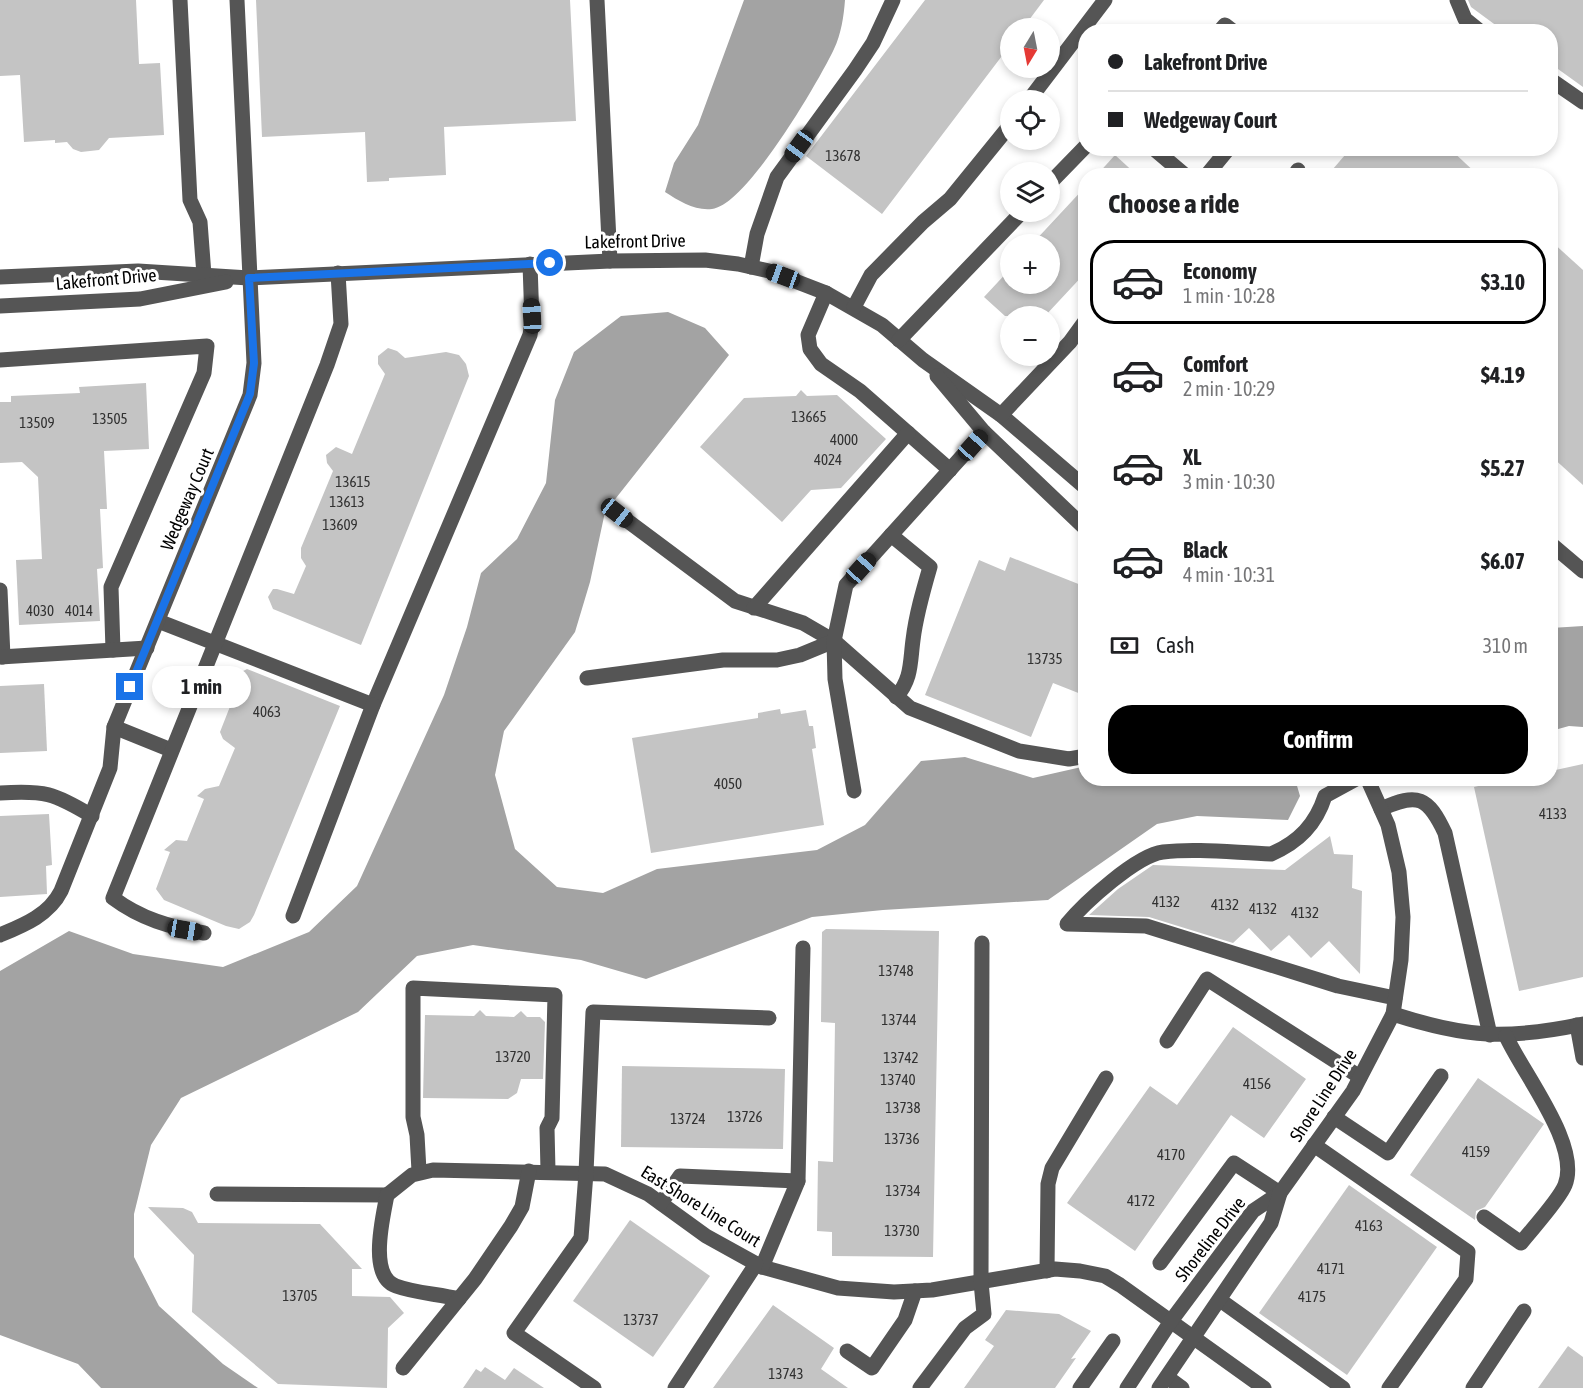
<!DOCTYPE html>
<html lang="en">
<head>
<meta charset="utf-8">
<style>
	:root { --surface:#fff; --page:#f2f2f2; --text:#202124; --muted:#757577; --line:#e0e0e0; --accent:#000 }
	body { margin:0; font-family:"Asap Condensed",sans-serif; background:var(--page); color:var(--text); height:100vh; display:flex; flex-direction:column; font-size:22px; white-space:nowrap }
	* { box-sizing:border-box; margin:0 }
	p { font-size:20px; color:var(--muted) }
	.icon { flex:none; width:33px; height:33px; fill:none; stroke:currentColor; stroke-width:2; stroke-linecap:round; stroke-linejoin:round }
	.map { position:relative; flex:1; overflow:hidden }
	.details { position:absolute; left:1078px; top:168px; width:480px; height:618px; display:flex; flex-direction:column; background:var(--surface); border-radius:24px; box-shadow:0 3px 9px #0003 }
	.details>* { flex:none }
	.guide { position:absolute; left:1078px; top:24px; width:480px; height:132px; border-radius:24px; box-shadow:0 3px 9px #0003; display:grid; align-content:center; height:132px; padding:0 30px; background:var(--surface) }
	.needle { width:39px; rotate:190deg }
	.tools { position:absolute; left:1000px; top:18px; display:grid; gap:12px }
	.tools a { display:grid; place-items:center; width:60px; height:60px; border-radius:50%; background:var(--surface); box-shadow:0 3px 9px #0003; font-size:30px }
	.end { position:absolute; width:27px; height:27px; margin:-14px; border:8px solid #1a73e8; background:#fff; box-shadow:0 0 0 3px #fff }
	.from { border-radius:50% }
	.bubble { position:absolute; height:42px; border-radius:21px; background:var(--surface); box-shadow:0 3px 9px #0003; font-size:20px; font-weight:700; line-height:42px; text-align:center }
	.car { position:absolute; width:18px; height:36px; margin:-18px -9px; border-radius:8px; box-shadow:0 0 4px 2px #0007; background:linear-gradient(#222 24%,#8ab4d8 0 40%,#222 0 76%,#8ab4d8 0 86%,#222 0) }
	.guide b { display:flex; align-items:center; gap:21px; height:57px; font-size:22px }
	.guide b+b { border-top:2px solid var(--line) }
	.guide i { width:15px; height:15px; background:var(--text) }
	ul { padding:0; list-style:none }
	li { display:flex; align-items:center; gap:18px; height:84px; margin:0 12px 9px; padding:0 18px; border:3px solid transparent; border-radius:24px }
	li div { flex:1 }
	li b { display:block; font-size:22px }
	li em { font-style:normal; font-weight:700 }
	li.selected { border-color:var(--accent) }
	li>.icon { width:54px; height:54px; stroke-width:1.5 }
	h2 { padding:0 30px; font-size:27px; line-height:72px }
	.pay { display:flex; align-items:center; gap:15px; height:66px; padding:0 30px; font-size:22px }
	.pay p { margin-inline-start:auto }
	.primary-button { display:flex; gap:12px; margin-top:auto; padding:12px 30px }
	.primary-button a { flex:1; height:69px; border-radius:24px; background:var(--accent); color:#fff; font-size:24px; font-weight:700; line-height:69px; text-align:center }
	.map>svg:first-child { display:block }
	.water { fill:#a3a3a3 }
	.building { fill:#c4c4c4 }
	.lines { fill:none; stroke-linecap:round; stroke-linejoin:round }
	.minor { stroke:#555; stroke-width:15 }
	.route { stroke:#1a73e8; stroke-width:8 }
	.labels { text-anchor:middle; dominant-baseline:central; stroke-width:6; stroke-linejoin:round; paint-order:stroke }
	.number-label { font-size:15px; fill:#313131 }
	.street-label { font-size:18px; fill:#000; stroke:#fff }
</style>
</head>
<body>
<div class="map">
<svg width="1583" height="1388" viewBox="0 0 1583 1388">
	<rect width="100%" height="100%" fill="#fff"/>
	<g class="water">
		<path d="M744,0H845C844,15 841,35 834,49C819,81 746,206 712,209C695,211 679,201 665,192L674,163L698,125Z"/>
		<polygon points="668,312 705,328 729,355 605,512 590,582 575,632 504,731 495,775 515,849 557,887 603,893 657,869 817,850 865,825 921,761 965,757 1033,778 1086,766 1086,778 1295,779 1300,796 1288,820 1197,816 1157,824 1048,900 883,910 812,917 646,979 581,960 473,945 417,956 358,1012 181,1098 151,1145 134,1214 134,1257 159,1306 223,1364 258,1388 101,1388 78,1364 0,1335 0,971 69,931 133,954 223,967 309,932 357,886 444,695 467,627 481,573 517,539 546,483 555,400 574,352 621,316"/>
		<polygon points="1583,626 1583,727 1569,726 1551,731 1551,628"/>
	</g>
	<g class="building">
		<polygon points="0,0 136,0 139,64 160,63 164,135 109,138 99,150 81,152 73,149 67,142 55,143 55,140 24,142 20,75 0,76"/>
		<polygon points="256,0 570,0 576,121 444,127 446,175 389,178 389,181 367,182 365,132 262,137"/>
		<polygon points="925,0 1044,0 1023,28 1011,28 1011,44 882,214 806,156"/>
		<polygon points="1468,0 1583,0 1583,87 1551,64 1551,32 1505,32 1471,7"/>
		<polygon points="1351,148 1449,148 1479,176 1327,176"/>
		<polygon points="1115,155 1138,176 1096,176"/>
		<polygon points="1086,186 1086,272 1045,316 1005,316 984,297 1011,268 1011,284 1050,284 1050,244 1032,244"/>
		<polygon points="1551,241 1583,270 1583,485 1551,456"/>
		<polygon points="388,348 397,351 405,358 446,352 459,355 466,364 469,376 361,645 273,609 268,597 273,589 277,589 294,594 306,566 301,558 301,548 333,471 327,463 326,455 336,447 352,454 385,374 378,364 378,356"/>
		<polygon points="146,383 149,449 104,451 107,509 100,509 103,568 97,569 100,621 19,625 16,560 42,559 38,477 22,462 0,463 0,402 11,402 11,396 80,393 79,387"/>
		<polygon points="801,390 807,396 837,395 886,439 841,488 811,490 782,522 700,447 744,398 796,396"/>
		<polygon points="1010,557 1086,587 1086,696 1053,683 1031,737 925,695 979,560 1005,571"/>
		<polygon points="247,669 340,706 254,915 250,922 239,929 226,926 164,900 156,889 170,852 164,850 176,840 187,841 204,799 197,796 205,789 219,786 235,748 223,739 220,732 240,681 232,677"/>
		<polygon points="44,684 47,751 0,753 0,686"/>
		<polygon points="780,709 781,714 806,710 809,726 813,726 816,748 812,749 824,825 651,853 632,738 758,718 758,713"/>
		<polygon points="1583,764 1583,977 1519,991 1474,787 1514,778 1551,778 1551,771"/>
		<polygon points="49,814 52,865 46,866 47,894 0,897 0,816"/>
		<polygon points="1330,836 1334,854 1353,855 1352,888 1362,891 1360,974 1329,941 1311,958 1289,935 1271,951 1249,928 1233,943 1149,917 1089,915 1118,889 1153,865 1285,870"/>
		<polygon points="826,929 939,931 933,1257 832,1256 832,1232 817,1231 818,1161 833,1162 835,1023 821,1022 822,932"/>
		<polygon points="480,1010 486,1016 514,1017 521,1011 527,1017 540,1017 545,1022 543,1079 521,1079 517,1093 508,1099 423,1098 425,1015 474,1016"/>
		<polygon points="1233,1027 1306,1079 1264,1138 1231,1115 1135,1251 1067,1203 1150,1086 1177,1105"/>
		<polygon points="622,1066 785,1069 783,1149 621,1147"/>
		<polygon points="1478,1078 1544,1124 1485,1207 1476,1211 1475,1220 1410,1175"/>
		<polygon points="1349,1185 1437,1247 1347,1375 1259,1313"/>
		<polygon points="148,1207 183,1208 192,1212 198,1223 320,1224 362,1269 352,1269 352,1296 390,1297 404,1313 388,1328 387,1388 278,1384 192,1312 194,1255"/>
		<polygon points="630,1220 710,1276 653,1357 573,1301"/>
		<polygon points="773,1305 834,1348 821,1369 848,1388 713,1388"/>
		<polygon points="1006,1310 1059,1314 1091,1331 1071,1359 1076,1358 1055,1388 964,1388 994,1346 985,1340"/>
		<polygon points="1568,1346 1583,1357 1583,1388 1538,1388"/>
		<polygon points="485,1367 505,1380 514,1368 544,1388 463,1388 476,1369 481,1372"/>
	</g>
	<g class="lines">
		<g class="minor">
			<polyline points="180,0 190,200 200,222 204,275"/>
			<polyline points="597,0 610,261"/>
			<polyline points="1457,0 1465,19 1481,32"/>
			<polyline points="1219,32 1225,25 1234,32"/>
			<polyline points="1551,80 1583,102"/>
			<polyline points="1029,100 1105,0"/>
			<polyline points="1153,148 1186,176"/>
			<polyline points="1206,176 1229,148"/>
			<polyline points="1294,176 1298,170"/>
			<polyline points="1050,183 1086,146"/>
			<polyline points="751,267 757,234 777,177 855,70 873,43 893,0"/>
			<polyline points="0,277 138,271 249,278 610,261 705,260 738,264 769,271 826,293 882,325 923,360 1001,415 1086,488"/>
			<polyline points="826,293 808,335 810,349 821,364 860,391 950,470"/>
			<polyline points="0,306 140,299 226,282"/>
			<polyline points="854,307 871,275 923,222 950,199 1011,124"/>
			<polyline points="899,340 1022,212"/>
			<polyline points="0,360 207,346 204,373 111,587 113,650"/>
			<polyline points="937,376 984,432 1086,529"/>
			<polyline points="1001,415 1070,342 1086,320"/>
			<polyline points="617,513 735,601 803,623 834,641 910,708 1019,751 1069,759 1086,756"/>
			<path d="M891,535L930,567C923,591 916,615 913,640C910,662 912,679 896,697"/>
			<polyline points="1551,544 1583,571"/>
			<polyline points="0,590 3,657"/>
			<polyline points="754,608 908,433"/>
			<polyline points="158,621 373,705 530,335 532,322 530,264"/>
			<polyline points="0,657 147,648"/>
			<polyline points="587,678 723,660 777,660 800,655 834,641"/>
			<polyline points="114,727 171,750"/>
			<path d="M1358,778L1325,796C1316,824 1299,842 1271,854C1236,853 1198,848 1163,852C1137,855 1084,903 1067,924L1146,926L1338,986L1395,998"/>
			<polyline points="854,791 835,679 834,641 846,585 984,432"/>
			<path d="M0,793C44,790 54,793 92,816"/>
			<path d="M1381,809C1418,792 1428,797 1445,833L1490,1035"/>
			<polyline points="293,916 373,705"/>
			<path d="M204,933C170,927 141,919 113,898L327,365L341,324L338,273"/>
			<path d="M0,935C24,925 49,915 61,891L110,768L114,727L250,395L254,363L237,0"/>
			<path d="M1393,1014C1468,1038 1506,1040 1583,1024"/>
			<polyline points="1577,1025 1583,1058"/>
			<polyline points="1167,1041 1207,979 1360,1077"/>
			<polyline points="1334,1117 1388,1153 1441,1076"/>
			<polyline points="1314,1145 1468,1252 1466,1279 1389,1388"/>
			<polyline points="419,1171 417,1135 413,1117 413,988 555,995 552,1118 547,1128 548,1171"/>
			<polyline points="217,1194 387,1195"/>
			<polyline points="387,1195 412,1175 433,1170 605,1174 648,1194 706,1236 762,1267 838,1288 894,1292 932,1290 1055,1269 1080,1271 1105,1276 1120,1285 1264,1388"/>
			<path d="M387,1195C383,1217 368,1276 396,1286C415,1293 439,1294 459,1299"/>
			<polyline points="661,1203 680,1176 798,1181"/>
			<path d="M1484,1217L1521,1243C1532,1229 1559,1200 1565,1185C1581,1145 1523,1074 1506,1036"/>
			<polyline points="1160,1263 1234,1163 1280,1193"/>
			<polyline points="762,1267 798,1181 803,948"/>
			<polyline points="1047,1271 1048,1184 1052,1168 1106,1078"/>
			<polyline points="1220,1300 1343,1388"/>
			<polyline points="847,1351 872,1368 905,1320 915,1291"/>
			<polyline points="403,1368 475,1279 511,1226 522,1207 529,1171"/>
			<polyline points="1167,1377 1182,1388"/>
			<polyline points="594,1388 514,1333 581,1238 586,1173 593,1012 769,1018"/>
			<polyline points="675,1388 756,1264"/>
			<polyline points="920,1388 965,1328 984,1314 981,1282 982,943"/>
			<polyline points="1080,1388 1113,1341"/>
			<polyline points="1127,1388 1171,1321 1253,1211 1280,1193"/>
			<polyline points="1159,1388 1271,1223 1280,1193 1353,1091 1393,1014 1401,960 1403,917 1399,872 1388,825 1367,778"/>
			<polyline points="1473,1388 1524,1311"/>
		</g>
	</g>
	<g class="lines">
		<polyline class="route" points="130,687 250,394 254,363 249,278 550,263"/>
	</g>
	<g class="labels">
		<g class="number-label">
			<text x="843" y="155">13678</text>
			<text x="809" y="416">13665</text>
			<text x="110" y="418">13505</text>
			<text x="37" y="422">13509</text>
			<text x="844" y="439">4000</text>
			<text x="828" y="459">4024</text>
			<text x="353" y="481">13615</text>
			<text x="347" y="501">13613</text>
			<text x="340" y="524">13609</text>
			<text x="40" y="610">4030</text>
			<text x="79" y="610">4014</text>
			<text x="1045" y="658">13735</text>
			<text x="267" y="711">4063</text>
			<text x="728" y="783">4050</text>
			<text x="1553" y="813">4133</text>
			<text x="1166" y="901">4132</text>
			<text x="1225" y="904">4132</text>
			<text x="1263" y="908">4132</text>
			<text x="1305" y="912">4132</text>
			<text x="896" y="970">13748</text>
			<text x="899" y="1019">13744</text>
			<text x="513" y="1056">13720</text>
			<text x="901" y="1057">13742</text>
			<text x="898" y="1079">13740</text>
			<text x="1257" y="1083">4156</text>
			<text x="903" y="1107">13738</text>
			<text x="745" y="1116">13726</text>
			<text x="688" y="1118">13724</text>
			<text x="902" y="1138">13736</text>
			<text x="1476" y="1151">4159</text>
			<text x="1171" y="1154">4170</text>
			<text x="903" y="1190">13734</text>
			<text x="1141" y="1200">4172</text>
			<text x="1369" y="1225">4163</text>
			<text x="902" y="1230">13730</text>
			<text x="1331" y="1268">4171</text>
			<text x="300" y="1295">13705</text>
			<text x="1312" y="1296">4175</text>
			<text x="641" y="1319">13737</text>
			<text x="786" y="1373">13743</text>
		</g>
		<g class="street-label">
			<text transform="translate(635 241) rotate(-1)">Lakefront Drive</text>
			<text transform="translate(106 279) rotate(-5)">Lakefront Drive</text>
			<text transform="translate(187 499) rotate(-67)">Wedgeway Court</text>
			<text transform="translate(1323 1095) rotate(-57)">Shore Line Drive</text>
			<text transform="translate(701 1206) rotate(32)">East Shore Line Court</text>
			<text transform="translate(1210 1239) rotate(-52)">Shoreline Drive</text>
		</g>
	</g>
</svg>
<div class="tools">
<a><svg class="needle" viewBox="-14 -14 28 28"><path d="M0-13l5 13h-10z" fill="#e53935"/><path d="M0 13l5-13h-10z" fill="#757577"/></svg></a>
<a><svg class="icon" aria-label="locate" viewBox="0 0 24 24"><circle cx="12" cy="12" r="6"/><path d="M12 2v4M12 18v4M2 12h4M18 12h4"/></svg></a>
<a><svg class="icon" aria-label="layers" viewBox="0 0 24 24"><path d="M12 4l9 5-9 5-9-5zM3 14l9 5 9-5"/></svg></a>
<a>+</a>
<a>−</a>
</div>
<i class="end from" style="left:550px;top:263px"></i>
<i class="end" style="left:130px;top:687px"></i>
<div class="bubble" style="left:152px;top:666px;width:99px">1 min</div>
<i class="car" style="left:799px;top:146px;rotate:216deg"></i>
<i class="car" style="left:783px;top:276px;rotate:290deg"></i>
<i class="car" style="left:532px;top:316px;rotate:357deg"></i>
<i class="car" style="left:973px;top:445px;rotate:42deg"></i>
<i class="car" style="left:617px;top:513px;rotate:128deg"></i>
<i class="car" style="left:861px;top:568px;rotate:42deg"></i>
<i class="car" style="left:185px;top:930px;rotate:100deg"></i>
<div class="guide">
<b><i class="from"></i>Lakefront Drive</b>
<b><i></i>Wedgeway Court</b>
</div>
<section class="details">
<h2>Choose a ride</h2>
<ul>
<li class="selected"><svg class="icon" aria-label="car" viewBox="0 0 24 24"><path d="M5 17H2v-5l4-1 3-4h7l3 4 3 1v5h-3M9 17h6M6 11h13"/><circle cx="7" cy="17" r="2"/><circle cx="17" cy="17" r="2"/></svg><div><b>Economy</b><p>1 min · 10:28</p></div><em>$3.10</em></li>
<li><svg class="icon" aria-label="car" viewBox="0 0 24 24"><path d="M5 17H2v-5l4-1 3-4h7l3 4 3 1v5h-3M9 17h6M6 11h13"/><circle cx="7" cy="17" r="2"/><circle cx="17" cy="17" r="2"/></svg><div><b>Comfort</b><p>2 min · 10:29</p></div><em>$4.19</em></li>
<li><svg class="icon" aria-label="car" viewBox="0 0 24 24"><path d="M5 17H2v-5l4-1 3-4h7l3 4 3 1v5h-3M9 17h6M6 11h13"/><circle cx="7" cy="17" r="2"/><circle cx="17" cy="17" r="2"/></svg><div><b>XL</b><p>3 min · 10:30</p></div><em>$5.27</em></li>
<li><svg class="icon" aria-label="car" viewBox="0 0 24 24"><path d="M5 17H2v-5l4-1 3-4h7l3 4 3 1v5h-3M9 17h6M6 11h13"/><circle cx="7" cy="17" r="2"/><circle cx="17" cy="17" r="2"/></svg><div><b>Black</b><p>4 min · 10:31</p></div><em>$6.07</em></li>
</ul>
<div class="pay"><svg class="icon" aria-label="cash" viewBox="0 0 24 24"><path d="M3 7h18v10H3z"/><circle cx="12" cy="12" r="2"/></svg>Cash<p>310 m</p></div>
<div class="primary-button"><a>Confirm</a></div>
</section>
</div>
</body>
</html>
